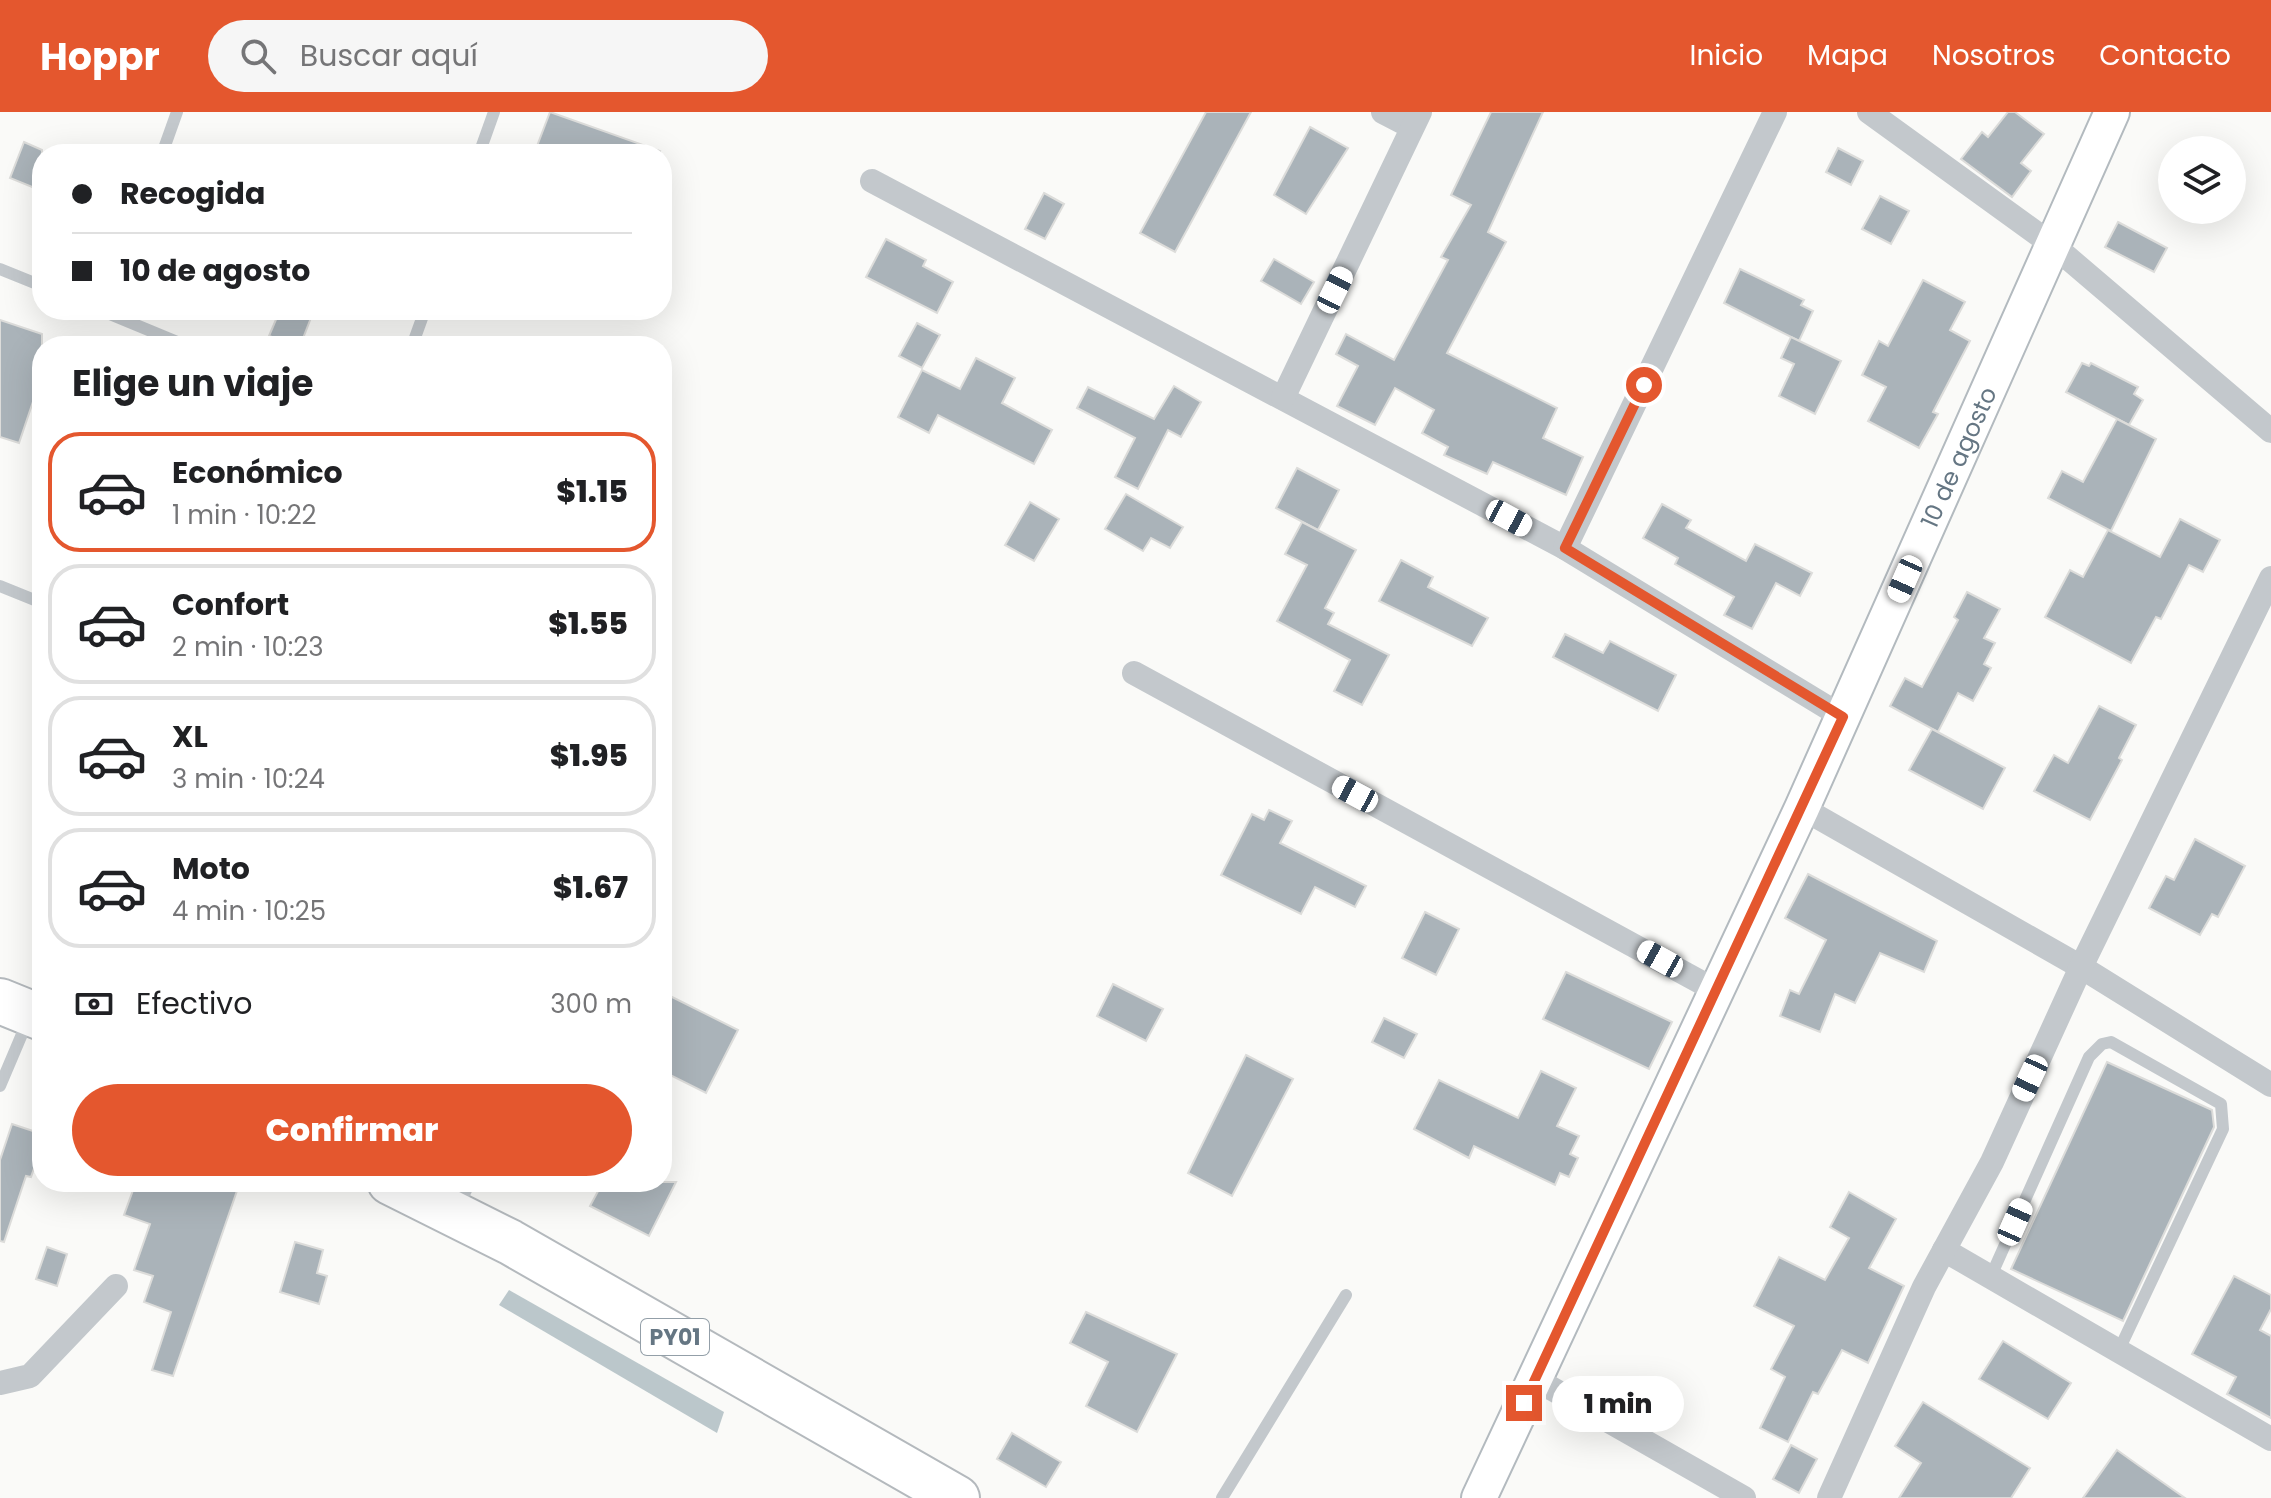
<!DOCTYPE html>
<html lang="es">
<head>
<meta charset="utf-8">
<style>
	:root { --surface:#fff; --page:#f6f6f6; --text:#202124; --muted:#757577; --line:#e0e0e0; --accent:#e4572e }
	body { margin:0; font-family:Poppins,sans-serif; background:var(--page); color:var(--text); height:100vh; display:flex; flex-direction:column; font-size:30px; white-space:nowrap }
	* { box-sizing:border-box; margin:0 }
	p { font-size:26px; color:var(--muted) }
	.icon { flex:none; width:44px; height:44px; fill:none; stroke:currentColor; stroke-width:2; stroke-linecap:round; stroke-linejoin:round }
	.map { position:relative; flex:1; overflow:hidden }
	.drawer { position:absolute; left:32px; top:224px; width:640px; height:856px; display:flex; flex-direction:column; background:var(--surface); border-radius:32px; box-shadow:0 8px 32px #0002 }
	.drawer>* { flex:none }
	.guide { position:absolute; left:32px; top:32px; width:640px; height:176px; border-radius:32px; box-shadow:0 8px 32px #0002; display:grid; align-content:center; height:176px; padding:0 40px; background:var(--surface) }
	.controls { position:absolute; left:2158px; top:24px; display:grid; gap:16px }
	.controls a { display:grid; place-items:center; width:88px; height:88px; border-radius:50%; background:var(--surface); box-shadow:0 8px 32px #0002; font-size:40px }
	.end { position:absolute; width:36px; height:36px; margin:-18px; border:10px solid #e4572e; background:#fff; box-shadow:0 0 0 4px #fff }
	.from { border-radius:50% }
	.bubble { position:absolute; height:56px; border-radius:28px; background:var(--surface); box-shadow:0 8px 32px #0002; font-size:26px; font-weight:800; line-height:56px; text-align:center }
	.car { position:absolute; width:24px; height:48px; margin:-24px -12px; border-radius:10px; box-shadow:0 0 6px 2px #0007; background:linear-gradient(#fff 24%,#345 0 40%,#fff 0 76%,#345 0 86%,#fff 0) }
	.guide b { display:flex; align-items:center; gap:28px; height:76px; font-size:30px }
	.guide b+b { border-top:2px solid var(--line) }
	.guide i { width:20px; height:20px; background:var(--text) }
	ul { padding:0; list-style:none }
	li { display:flex; align-items:center; gap:24px; height:120px; margin:0 16px 12px; padding:0 24px; border:4px solid var(--line); border-radius:32px }
	li div { flex:1 }
	li b { display:block; font-size:30px }
	li em { font-style:normal; font-weight:800 }
	li.on { border-color:var(--accent) }
	li>.icon { width:72px; height:72px; stroke-width:1.5 }
	h2 { padding:0 40px; font-size:36px; line-height:96px }
	.pay { display:flex; align-items:center; gap:20px; height:88px; padding:0 40px; font-size:30px }
	.pay p { margin-inline-start:auto }
	.cta { display:flex; gap:16px; margin-top:auto; padding:16px 40px }
	.cta a { flex:1; height:92px; border-radius:48px; background:var(--accent); color:#fff; font-size:32px; font-weight:800; line-height:92px; text-align:center }
	header { display:flex; align-items:center; gap:48px; box-sizing:border-box; height:112px; padding:0 40px; background:var(--accent); color:#fff }
	header strong { font-size:38px }
	nav { display:flex; gap:44px; margin-inline-start:auto; font-size:28px }
	.search { width:560px; height:72px; background:var(--page); display:flex; align-items:center; gap:20px; box-sizing:border-box; padding:0 28px; border-radius:44px; color:var(--muted); font-size:30px }
	.map>svg:first-child { display:block }
	.water { fill:#bbc7cb }
	.building { fill:#aab3b9; stroke:#dcdcda; stroke-width:2 }
	.lines { fill:none; stroke-linecap:round; stroke-linejoin:round }
	.secondary-casing { stroke:#b3babf; stroke-width:38 }
	.highway-casing { stroke:#b4b9bd; stroke-width:48 }
	.lane { stroke:#c3c8cc; stroke-width:12 }
	.street { stroke:#c3c8cc; stroke-width:24 }
	.secondary { stroke:#fff; stroke-width:34 }
	.highway { stroke:#fff; stroke-width:44 }
	.route { stroke:#e4572e; stroke-width:10 }
	.labels { text-anchor:middle; dominant-baseline:central; stroke-width:8; stroke-linejoin:round; paint-order:stroke }
	.shield { fill:#fff; stroke:#939fa8; stroke-width:2 }
	.shield-label { font-size:22px; font-weight:bold; fill:#657683 }
	.street-label { font-size:24px; fill:#657683; stroke:#fff }
</style>
</head>
<body>
<header>
<strong>Hoppr</strong>
<div class="search"><svg class="icon" aria-label="search" viewBox="0 0 24 24"><circle cx="10" cy="10" r="6"/><path d="M15 15l6 6"/></svg>Buscar aquí</div>
<nav><a>Inicio</a><a>Mapa</a><a>Nosotros</a><a>Contacto</a></nav>
</header>
<div class="map">
<svg width="2271" height="1386" viewBox="0 0 2271 1386">
	<rect width="100%" height="100%" fill="#fafaf8"/>
	<polygon class="water" points="509,1178 724,1300 717,1321 499,1193"/>
	<g class="building">
		<polygon points="550,0 660,39 659,42 534,42"/>
		<polygon points="1206,0 1251,0 1175,140 1140,121"/>
		<polygon points="1491,0 1543,0 1488,120 1506,130 1447,241 1557,296 1543,326 1583,345 1566,383 1493,350 1487,362 1444,343 1448,335 1422,321 1434,298 1395,276 1375,313 1337,294 1358,254 1336,242 1346,222 1394,248 1448,148 1441,145 1471,93 1451,83"/>
		<polygon points="2008,0 2015,0 2044,22 2021,51 2031,59 2012,85 1961,47 1982,20 1988,25"/>
		<polygon points="1310,15 1348,36 1306,102 1274,83"/>
		<polygon points="24,30 42,38 42,79 10,66"/>
		<polygon points="1838,36 1863,49 1851,73 1826,60"/>
		<polygon points="1044,81 1064,92 1045,127 1025,117"/>
		<polygon points="1880,84 1909,99 1891,132 1862,117"/>
		<polygon points="2118,110 2167,136 2154,160 2105,135"/>
		<polygon points="886,127 926,148 923,154 953,170 937,201 866,165"/>
		<polygon points="1274,147 1314,170 1301,192 1261,169"/>
		<polygon points="1740,157 1804,188 1801,193 1813,199 1799,229 1724,191"/>
		<polygon points="1923,168 1965,190 1950,218 1970,229 1933,300 1938,302 1919,336 1868,309 1886,275 1862,263 1879,229 1888,234"/>
		<polygon points="280,198 314,198 300,234 269,224"/>
		<polygon points="0,208 42,222 42,263 19,331 0,325"/>
		<polygon points="917,211 940,223 922,256 899,244"/>
		<polygon points="1791,225 1841,249 1815,302 1779,284 1794,252 1781,246"/>
		<polygon points="976,246 1015,266 1002,291 1052,318 1034,352 938,303 929,321 898,305 922,258 960,277"/>
		<polygon points="2082,251 2089,254 2091,251 2138,275 2134,282 2143,288 2129,313 2066,280"/>
		<polygon points="1174,274 1201,290 1181,325 1168,318 1138,377 1115,365 1135,326 1077,296 1088,275 1154,307"/>
		<polygon points="2117,307 2156,327 2111,419 2048,386 2062,359 2083,370"/>
		<polygon points="1297,356 1339,378 1318,418 1276,396"/>
		<polygon points="1126,382 1183,415 1170,436 1151,426 1143,439 1105,417"/>
		<polygon points="1030,390 1059,407 1034,449 1005,433"/>
		<polygon points="1662,392 1691,408 1686,416 1746,449 1755,432 1812,461 1800,484 1776,471 1752,517 1724,503 1734,485 1675,452 1678,446 1643,426"/>
		<polygon points="2180,407 2220,428 2203,460 2189,453 2161,507 2156,505 2131,551 2045,505 2070,458 2083,465 2108,418 2160,445"/>
		<polygon points="1302,410 1356,438 1325,496 1334,501 1328,512 1389,543 1362,593 1334,579 1350,548 1277,509 1307,453 1285,442"/>
		<polygon points="1401,448 1433,465 1428,475 1488,506 1472,534 1379,489"/>
		<polygon points="1967,480 2000,497 1984,526 1995,531 1984,552 1991,556 1973,589 1958,581 1938,620 1890,594 1905,566 1922,575 1958,508 1954,505"/>
		<polygon points="1565,522 1603,541 1610,529 1676,563 1658,599 1553,545"/>
		<polygon points="2099,594 2136,613 2119,646 2122,648 2090,708 2034,679 2054,643 2068,651"/>
		<polygon points="1932,617 2005,656 1983,697 1909,658"/>
		<polygon points="1269,698 1292,709 1280,731 1366,774 1355,795 1315,775 1301,802 1221,763 1252,702 1264,708"/>
		<polygon points="2195,727 2245,754 2218,805 2212,802 2200,823 2149,796 2166,764 2174,768"/>
		<polygon points="1808,762 1937,829 1924,860 1880,841 1855,891 1835,882 1820,920 1780,904 1790,878 1799,882 1826,828 1785,806"/>
		<polygon points="1425,800 1459,817 1436,863 1402,846"/>
		<polygon points="1566,860 1672,910 1649,957 1543,907"/>
		<polygon points="1113,872 1163,897 1146,929 1097,904"/>
		<polygon points="662,880 738,918 706,981 662,959"/>
		<polygon points="1384,906 1417,922 1404,946 1372,930"/>
		<polygon points="1246,943 1293,967 1232,1084 1188,1061"/>
		<polygon points="2107,950 2212,998 2214,1015 2123,1209 2011,1157"/>
		<polygon points="1541,959 1576,976 1557,1014 1579,1024 1570,1042 1578,1046 1569,1065 1560,1061 1555,1073 1474,1034 1469,1046 1414,1017 1439,968 1518,1006"/>
		<polygon points="12,1012 42,1022 42,1034 31,1065 26,1064 4,1130 0,1129 0,1048"/>
		<polygon points="136,1070 240,1070 173,1264 152,1258 171,1200 144,1190 153,1164 134,1158 150,1112 124,1103"/>
		<polygon points="603,1070 676,1070 649,1124 590,1094"/>
		<polygon points="1849,1080 1896,1107 1869,1156 1904,1174 1868,1251 1842,1238 1818,1282 1813,1280 1788,1330 1760,1316 1785,1265 1771,1257 1794,1214 1754,1194 1779,1145 1825,1168 1849,1126 1830,1115"/>
		<polygon points="295,1130 323,1138 317,1161 327,1164 319,1192 280,1180"/>
		<polygon points="47,1135 67,1142 57,1174 36,1167"/>
		<polygon points="2234,1164 2271,1183 2271,1197 2260,1218 2271,1224 2271,1306 2227,1282 2236,1265 2192,1242"/>
		<polygon points="1086,1200 1177,1242 1137,1320 1086,1294 1108,1250 1070,1231"/>
		<polygon points="2003,1229 2071,1271 2048,1307 1979,1267"/>
		<polygon points="1923,1290 2030,1356 2011,1386 1899,1386 1921,1351 1895,1334"/>
		<polygon points="1012,1321 1061,1350 1046,1375 997,1347"/>
		<polygon points="1791,1333 1817,1347 1799,1381 1773,1367"/>
		<polygon points="2117,1338 2138,1353 2185,1386 2083,1386"/>
	</g>
	<g class="lines">
		<defs>
			<g id="secondary">
				<path id="s1" d="M1479,1386L1802,696L2112,0"/>
			</g>
			<g id="highway">
				<polyline points="0,889 42,906"/>
				<polyline points="390,1070 510,1130 957,1386"/>
			</g>
		</defs>
		<use href="#secondary" class="secondary-casing"/>
		<use href="#highway" class="highway-casing"/>
		<g class="lane">
			<polyline points="162,42 177,0"/>
			<polyline points="479,42 494,0"/>
			<polyline points="0,157 42,174"/>
			<polyline points="100,198 187,234"/>
			<polyline points="412,234 425,198"/>
			<polyline points="0,474 42,491"/>
			<polyline points="0,974 28,908"/>
			<polyline points="457,1097 470,1070"/>
			<polyline points="1991,1164 2089,945 2102,932 2111,930 2221,992 2223,1017 2119,1238"/>
			<polyline points="1222,1386 1346,1183"/>
		</g>
		<g class="street">
			<polyline points="1383,0 1412,15"/>
			<polyline points="1869,0 2054,134 2271,319"/>
			<polyline points="872,69 1565,436 1843,605"/>
			<polyline points="1283,286 1420,0"/>
			<polyline points="1565,436 1775,0"/>
			<polyline points="1134,561 1715,878"/>
			<polyline points="1802,696 2081,855 2271,973"/>
			<polyline points="1944,1138 2271,1327"/>
			<polyline points="1535,1267 1744,1386"/>
			<polyline points="0,1271 30,1264 116,1174"/>
			<polyline points="1829,1386 1924,1175 1992,1050 2081,855 2271,466"/>
		</g>
		<use href="#secondary" class="secondary"/>
		<use href="#highway" class="highway"/>
	</g>
	<g class="lines">
		<polyline class="route" points="1524,1291 1843,605 1565,436 1644,273"/>
	</g>
	<g class="labels">
		<rect class="shield" x="641" y="1207" width="68" height="36" rx="6"/>
		<g class="shield-label">
			<text x="675" y="1225">PY01</text>
		</g>
		<g class="street-label">
			<text stroke="none"><textPath href="#s1" startOffset="1146">10 de agosto</textPath></text>
		</g>
	</g>
</svg>
<div class="controls">
<a><svg class="icon" aria-label="layers" viewBox="0 0 24 24"><path d="M12 4l9 5-9 5-9-5zM3 14l9 5 9-5"/></svg></a>
</div>
<i class="end from" style="left:1644px;top:273px"></i>
<i class="end" style="left:1524px;top:1291px"></i>
<div class="bubble" style="left:1552px;top:1264px;width:132px">1 min</div>
<i class="car" style="left:1335px;top:178px;rotate:26deg"></i>
<i class="car" style="left:1509px;top:406px;rotate:118deg"></i>
<i class="car" style="left:1905px;top:467px;rotate:204deg"></i>
<i class="car" style="left:1355px;top:682px;rotate:298deg"></i>
<i class="car" style="left:1660px;top:847px;rotate:299deg"></i>
<i class="car" style="left:2030px;top:966px;rotate:205deg"></i>
<i class="car" style="left:2015px;top:1110px;rotate:24deg"></i>
<div class="guide">
<b><i class="from"></i>Recogida</b>
<b><i></i>10 de agosto</b>
</div>
<section class="drawer">
<h2>Elige un viaje</h2>
<ul>
<li class="on"><svg class="icon" aria-label="car" viewBox="0 0 24 24"><path d="M5 17H2v-5l4-1 3-4h7l3 4 3 1v5h-3M9 17h6M6 11h13"/><circle cx="7" cy="17" r="2"/><circle cx="17" cy="17" r="2"/></svg><div><b>Económico</b><p>1 min · 10:22</p></div><em>$1.15</em></li>
<li><svg class="icon" aria-label="car" viewBox="0 0 24 24"><path d="M5 17H2v-5l4-1 3-4h7l3 4 3 1v5h-3M9 17h6M6 11h13"/><circle cx="7" cy="17" r="2"/><circle cx="17" cy="17" r="2"/></svg><div><b>Confort</b><p>2 min · 10:23</p></div><em>$1.55</em></li>
<li><svg class="icon" aria-label="car" viewBox="0 0 24 24"><path d="M5 17H2v-5l4-1 3-4h7l3 4 3 1v5h-3M9 17h6M6 11h13"/><circle cx="7" cy="17" r="2"/><circle cx="17" cy="17" r="2"/></svg><div><b>XL</b><p>3 min · 10:24</p></div><em>$1.95</em></li>
<li><svg class="icon" aria-label="car" viewBox="0 0 24 24"><path d="M5 17H2v-5l4-1 3-4h7l3 4 3 1v5h-3M9 17h6M6 11h13"/><circle cx="7" cy="17" r="2"/><circle cx="17" cy="17" r="2"/></svg><div><b>Moto</b><p>4 min · 10:25</p></div><em>$1.67</em></li>
</ul>
<div class="pay"><svg class="icon" aria-label="cash" viewBox="0 0 24 24"><path d="M3 7h18v10H3z"/><circle cx="12" cy="12" r="2"/></svg>Efectivo<p>300 m</p></div>
<div class="cta"><a>Confirmar</a></div>
</section>
</div>
</body>
</html>
